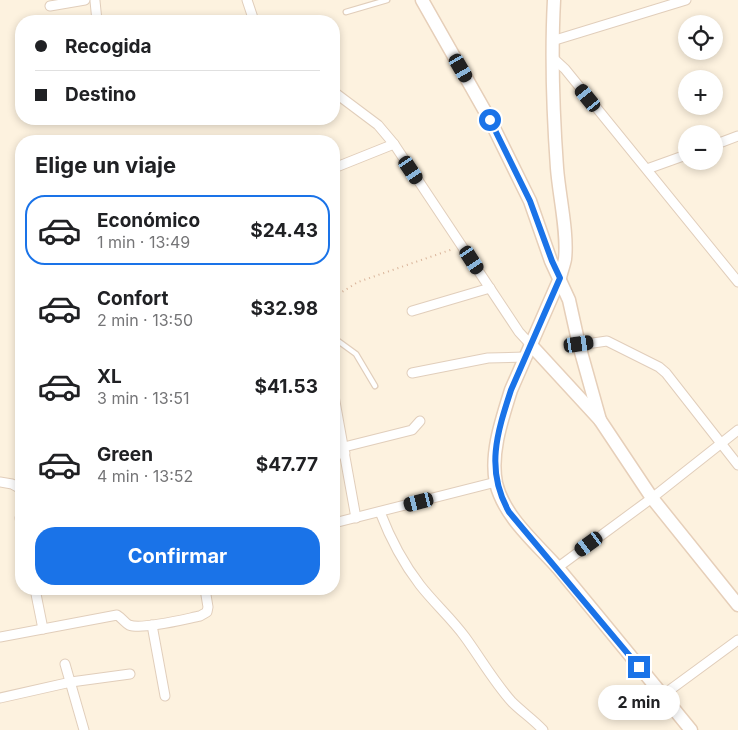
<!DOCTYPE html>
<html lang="es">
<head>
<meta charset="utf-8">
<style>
	:root { --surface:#fff; --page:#f6f6f6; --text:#202124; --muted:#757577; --line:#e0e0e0; --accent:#1a73e8 }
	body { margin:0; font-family:Inter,sans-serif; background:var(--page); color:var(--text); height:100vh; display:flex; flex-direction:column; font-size:19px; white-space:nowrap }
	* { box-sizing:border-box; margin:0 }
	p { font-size:16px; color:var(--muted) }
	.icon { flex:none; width:28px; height:28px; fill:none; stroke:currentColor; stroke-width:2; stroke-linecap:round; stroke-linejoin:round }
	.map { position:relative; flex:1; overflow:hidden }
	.sheet { position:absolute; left:15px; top:135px; width:325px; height:460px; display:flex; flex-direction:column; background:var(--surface); border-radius:20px; box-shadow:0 2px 8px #0003 }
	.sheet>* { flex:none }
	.hud { position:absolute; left:15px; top:15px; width:325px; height:110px; border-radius:20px; box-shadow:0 2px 8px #0003; display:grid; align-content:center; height:110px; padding:0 20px; background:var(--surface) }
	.buttons { position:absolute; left:678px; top:15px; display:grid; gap:10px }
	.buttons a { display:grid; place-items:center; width:45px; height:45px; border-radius:50%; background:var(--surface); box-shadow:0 2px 8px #0003; font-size:25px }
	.end { position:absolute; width:22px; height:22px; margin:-11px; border:6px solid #1a73e8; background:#fff; box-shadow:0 0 0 2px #fff }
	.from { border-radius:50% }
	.bubble { position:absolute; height:35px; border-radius:18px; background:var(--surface); box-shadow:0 2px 8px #0003; font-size:16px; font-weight:700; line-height:35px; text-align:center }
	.car { position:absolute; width:15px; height:30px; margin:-15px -8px; border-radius:6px; box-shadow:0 0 4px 1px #0007; background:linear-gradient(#222 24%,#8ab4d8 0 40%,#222 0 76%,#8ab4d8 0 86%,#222 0) }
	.hud b { display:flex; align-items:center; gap:18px; height:48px; font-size:19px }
	.hud b+b { border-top:1px solid var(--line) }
	.hud i { width:12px; height:12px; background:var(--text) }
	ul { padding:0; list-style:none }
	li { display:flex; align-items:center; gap:15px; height:70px; margin:0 10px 8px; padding:0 10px; border:2px solid transparent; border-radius:20px }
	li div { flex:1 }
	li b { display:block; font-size:19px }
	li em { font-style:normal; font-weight:700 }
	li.on { border-color:var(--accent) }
	li>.icon { width:45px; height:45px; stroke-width:1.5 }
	h2 { padding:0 20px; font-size:22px; line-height:60px }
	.action { display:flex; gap:10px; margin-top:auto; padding:10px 20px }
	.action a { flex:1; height:58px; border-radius:20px; background:var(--accent); color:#fff; font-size:20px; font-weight:700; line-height:58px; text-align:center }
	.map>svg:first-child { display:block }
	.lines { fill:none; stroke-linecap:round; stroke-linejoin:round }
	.lane-casing { stroke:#e1cebb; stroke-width:7 }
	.street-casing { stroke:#e1cebb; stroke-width:11 }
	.secondary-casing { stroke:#e6cfb9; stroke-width:15 }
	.path { stroke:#d8b399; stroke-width:2; stroke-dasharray:1 4; stroke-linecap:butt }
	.lane { stroke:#fff; stroke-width:4.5 }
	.street { stroke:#fff; stroke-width:9 }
	.secondary { stroke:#fff; stroke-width:12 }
	.route { stroke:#1a73e8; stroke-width:6 }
</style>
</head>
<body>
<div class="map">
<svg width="738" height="730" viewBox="0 0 738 730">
	<rect width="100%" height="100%" fill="#fdf2df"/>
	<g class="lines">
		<defs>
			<g id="lane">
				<polyline points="346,12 387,0"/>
				<polyline points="334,338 356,354 375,386"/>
			</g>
			<g id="street">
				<polyline points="247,0 254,21"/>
				<polyline points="95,1 97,21"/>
				<polyline points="50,6 85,0"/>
				<polyline points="552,41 686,0"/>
				<polyline points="552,57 565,69 738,282"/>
				<polyline points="334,92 378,125 394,144 519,332 531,345"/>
				<polyline points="714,145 738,136"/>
				<polyline points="334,168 394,144"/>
				<polyline points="647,169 686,155"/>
				<polyline points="412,311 490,288"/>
				<polyline points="579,345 607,341 659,367 666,373 738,465"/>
				<polyline points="412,373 488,358 525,357"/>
				<polyline points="334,396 356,518"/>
				<polyline points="344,447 412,430 420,421"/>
				<polyline points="334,455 345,453"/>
				<polyline points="0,482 12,484 21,489"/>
				<path d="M380,512C390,538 403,563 420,585C434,603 452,619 465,637C481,659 494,682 512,702C522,712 534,720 543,730"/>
				<polyline points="20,518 21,523"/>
				<polyline points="334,523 496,482"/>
				<polyline points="557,568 652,498 738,430"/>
				<polyline points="35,589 43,629"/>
				<polyline points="152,625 165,696"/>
				<path d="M0,637L117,615C122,618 125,623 129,625C142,630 185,619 200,616L207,612L208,607L205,589"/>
				<polyline points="65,664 84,730"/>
				<polyline points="663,695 738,640"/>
				<polyline points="0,698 71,682 130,674"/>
			</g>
			<g id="secondary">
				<polyline points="422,0 490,120 530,201 551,261 569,300 579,345 600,420"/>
				<path d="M554,0C551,56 553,112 557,168C559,195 568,233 565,259C564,265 561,272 560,278L511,390C502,419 490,453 496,483C504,517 536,543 558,568C603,622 647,676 691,730"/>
				<polyline points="531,345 600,420 652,498 738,605"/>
			</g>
		</defs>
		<use href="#lane" class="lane-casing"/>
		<use href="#street" class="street-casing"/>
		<use href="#secondary" class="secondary-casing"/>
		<polyline class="path" points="334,297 358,282 453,249"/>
		<use href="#lane" class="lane"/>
		<use href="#street" class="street"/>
		<use href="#secondary" class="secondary"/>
	</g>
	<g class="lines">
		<path class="route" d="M490,120L530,201L552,261L560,278L511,390C497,433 485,470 509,512L639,667"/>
	</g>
</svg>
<div class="buttons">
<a><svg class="icon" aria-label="locate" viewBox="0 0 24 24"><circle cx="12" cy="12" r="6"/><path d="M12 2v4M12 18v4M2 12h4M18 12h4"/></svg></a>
<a>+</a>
<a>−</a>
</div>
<i class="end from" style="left:490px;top:120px"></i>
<i class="end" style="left:639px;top:667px"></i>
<div class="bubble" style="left:598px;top:685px;width:82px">2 min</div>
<i class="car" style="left:461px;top:68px;rotate:150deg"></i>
<i class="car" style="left:588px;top:98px;rotate:321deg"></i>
<i class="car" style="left:411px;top:170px;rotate:146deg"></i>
<i class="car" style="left:472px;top:260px;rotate:147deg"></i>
<i class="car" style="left:579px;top:344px;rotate:82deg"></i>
<i class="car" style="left:419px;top:502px;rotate:256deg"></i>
<i class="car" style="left:589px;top:544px;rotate:234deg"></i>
<div class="hud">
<b><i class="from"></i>Recogida</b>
<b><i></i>Destino</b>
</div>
<section class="sheet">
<h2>Elige un viaje</h2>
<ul>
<li class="on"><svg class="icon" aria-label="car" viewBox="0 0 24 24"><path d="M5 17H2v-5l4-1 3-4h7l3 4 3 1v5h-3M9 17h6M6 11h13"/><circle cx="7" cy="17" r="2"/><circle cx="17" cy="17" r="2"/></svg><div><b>Económico</b><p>1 min · 13:49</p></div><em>$24.43</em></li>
<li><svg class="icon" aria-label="car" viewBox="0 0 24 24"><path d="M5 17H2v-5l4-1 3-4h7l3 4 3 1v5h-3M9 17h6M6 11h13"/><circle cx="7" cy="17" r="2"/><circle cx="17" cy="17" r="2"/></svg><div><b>Confort</b><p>2 min · 13:50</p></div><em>$32.98</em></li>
<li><svg class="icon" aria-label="car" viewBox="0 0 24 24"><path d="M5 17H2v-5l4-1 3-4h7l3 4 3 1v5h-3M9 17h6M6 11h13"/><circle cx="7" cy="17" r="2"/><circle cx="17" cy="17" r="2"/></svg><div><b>XL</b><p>3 min · 13:51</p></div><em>$41.53</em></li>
<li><svg class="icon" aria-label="car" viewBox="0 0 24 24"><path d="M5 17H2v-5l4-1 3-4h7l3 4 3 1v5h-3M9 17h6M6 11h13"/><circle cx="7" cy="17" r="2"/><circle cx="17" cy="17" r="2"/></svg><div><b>Green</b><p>4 min · 13:52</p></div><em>$47.77</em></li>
</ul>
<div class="action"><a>Confirmar</a></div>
</section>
</div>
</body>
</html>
